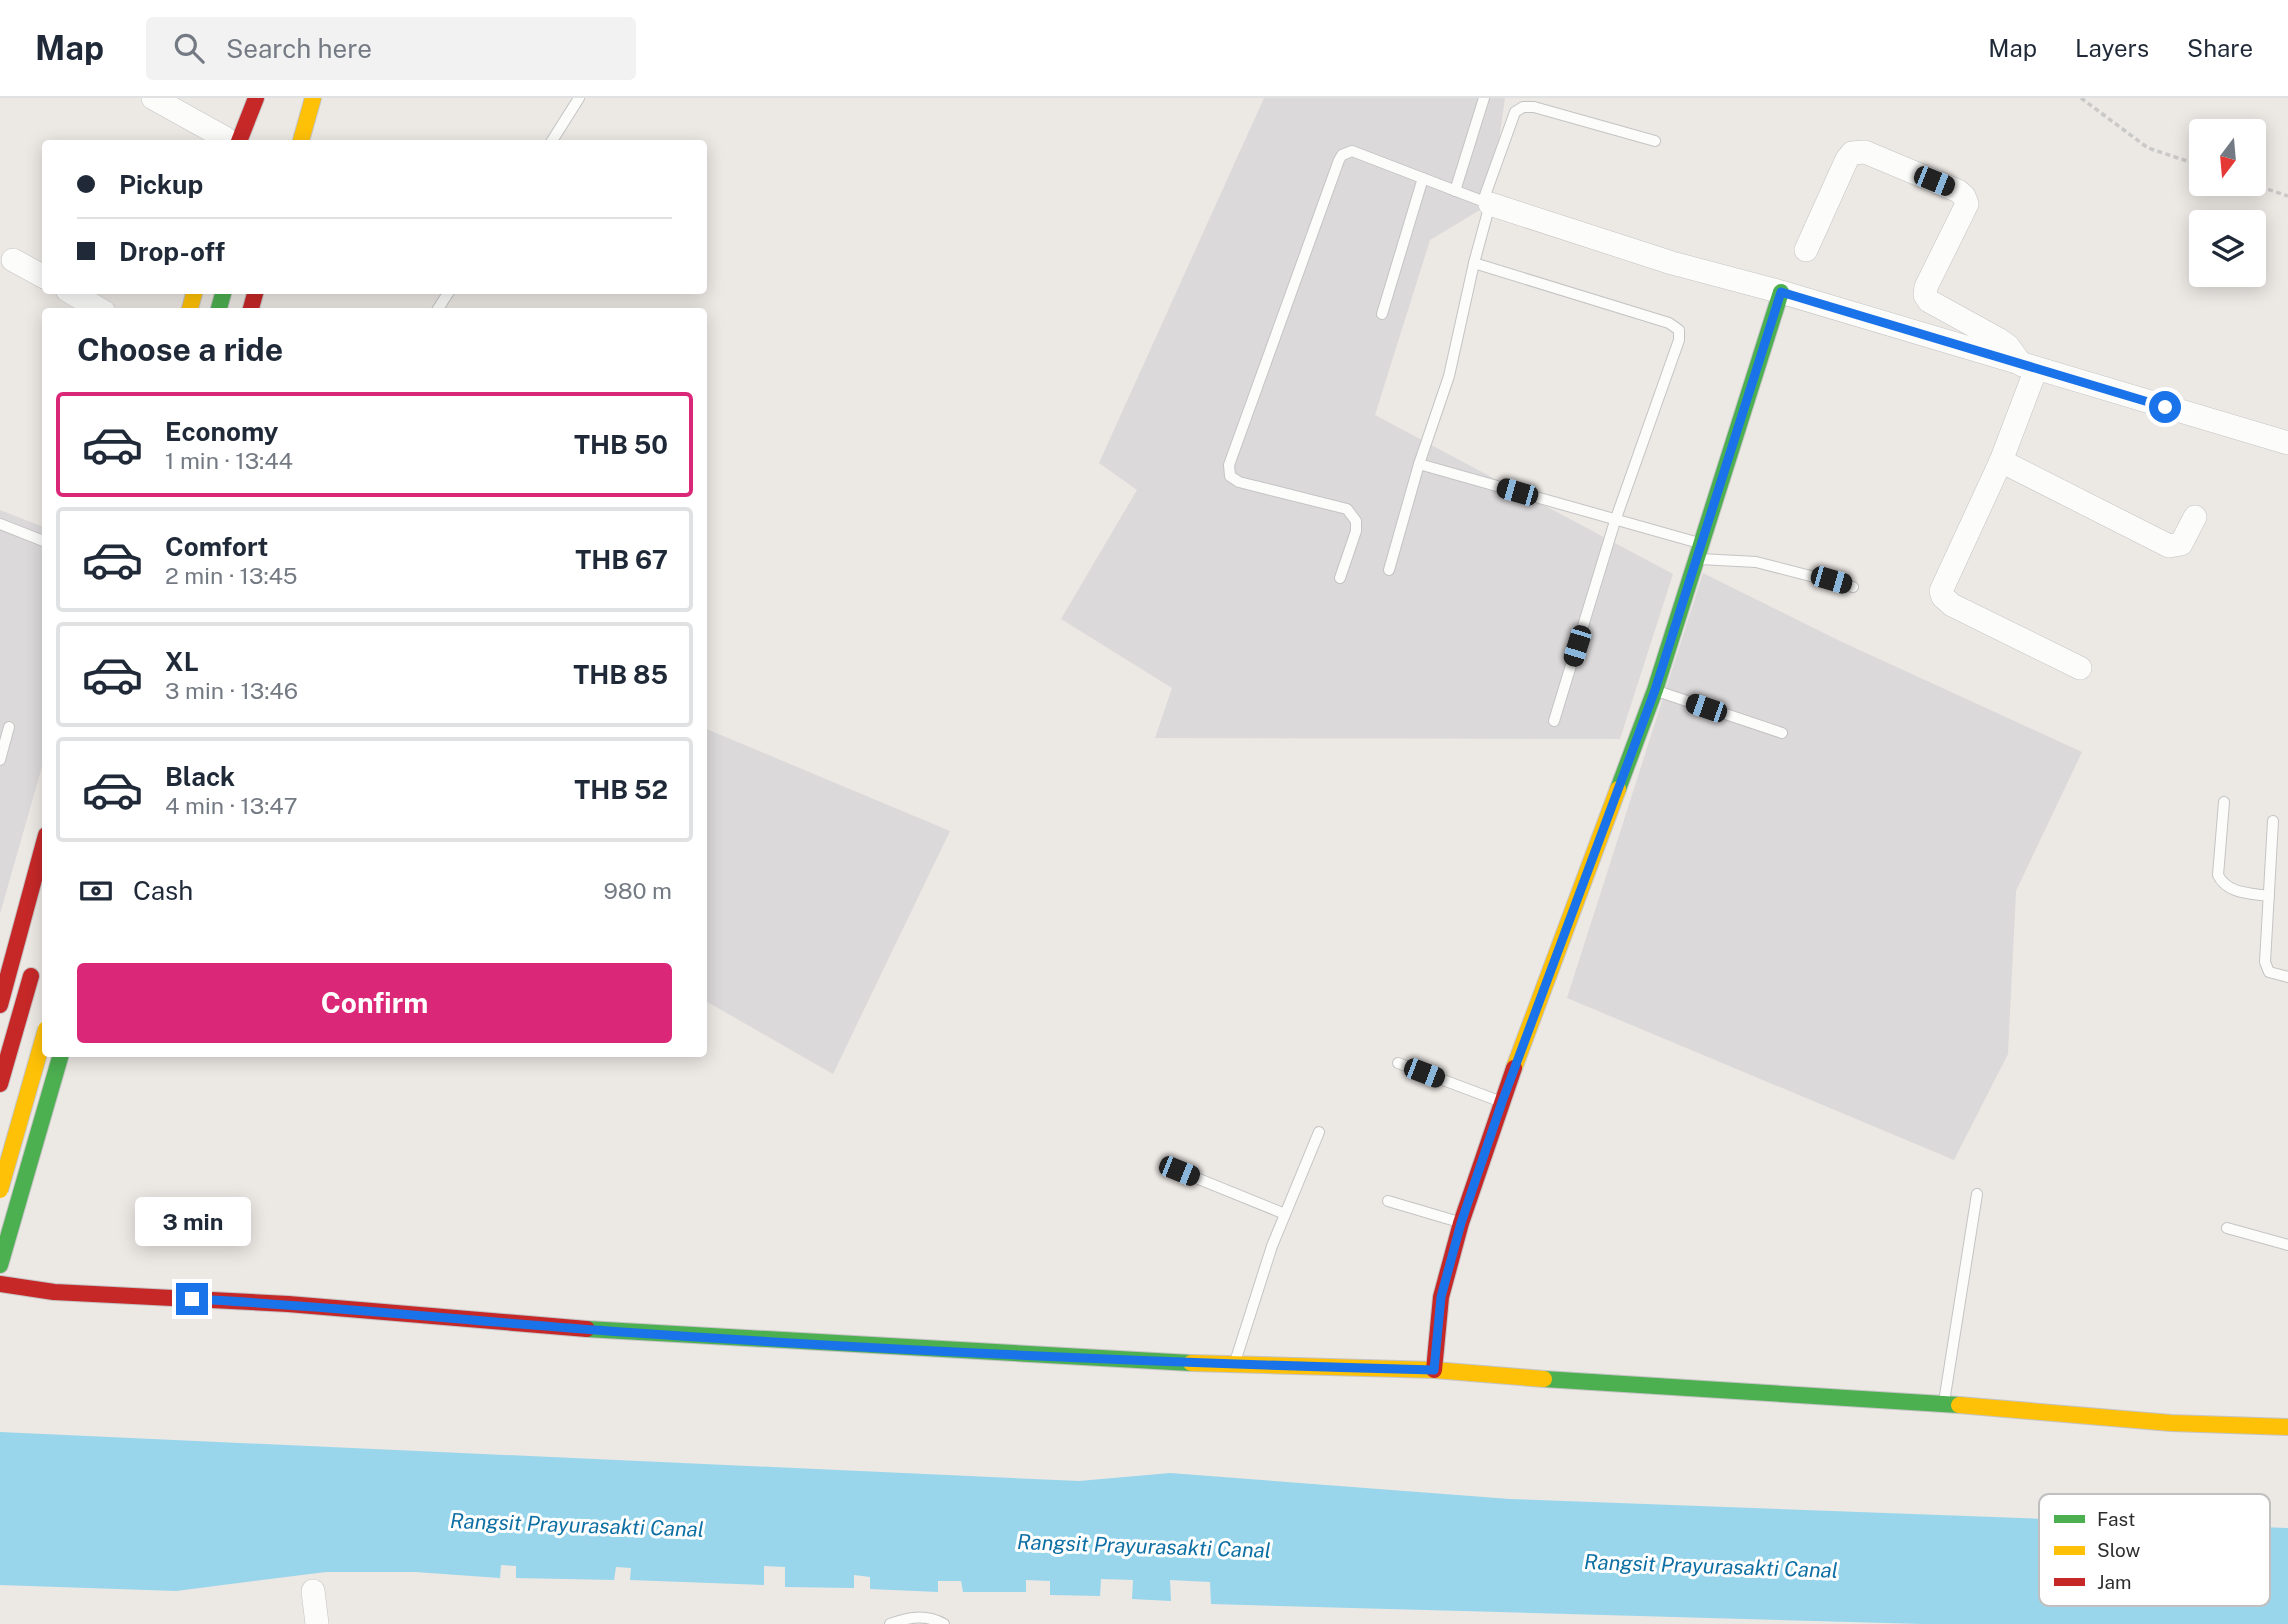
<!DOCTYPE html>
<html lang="en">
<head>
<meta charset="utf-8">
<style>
	:root { --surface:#fff; --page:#f2f2f3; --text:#1f2937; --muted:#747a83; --line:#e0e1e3; --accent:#db2777 }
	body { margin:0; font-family:"Public Sans",sans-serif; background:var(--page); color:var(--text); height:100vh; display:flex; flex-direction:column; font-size:26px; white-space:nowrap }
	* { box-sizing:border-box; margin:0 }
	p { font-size:23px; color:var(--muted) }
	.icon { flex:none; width:38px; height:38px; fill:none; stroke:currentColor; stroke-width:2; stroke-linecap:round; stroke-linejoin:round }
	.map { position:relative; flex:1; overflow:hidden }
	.sheet { position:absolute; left:42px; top:210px; width:665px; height:749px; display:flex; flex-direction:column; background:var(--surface); border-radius:7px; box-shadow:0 4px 18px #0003 }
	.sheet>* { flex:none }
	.top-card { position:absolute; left:42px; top:42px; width:665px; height:154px; border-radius:7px; box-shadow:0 4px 18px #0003; display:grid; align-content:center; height:154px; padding:0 35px; background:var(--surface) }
	.needle { width:46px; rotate:196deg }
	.fabs { position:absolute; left:2189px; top:21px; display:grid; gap:14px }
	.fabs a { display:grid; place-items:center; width:77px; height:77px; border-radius:7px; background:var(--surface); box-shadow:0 4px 18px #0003; font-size:35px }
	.end { position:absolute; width:32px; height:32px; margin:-16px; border:9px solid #1a73e8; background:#fff; box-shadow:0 0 0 4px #fff }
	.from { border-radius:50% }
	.bubble { position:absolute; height:49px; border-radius:7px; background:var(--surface); box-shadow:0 4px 18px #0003; font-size:23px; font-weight:700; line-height:49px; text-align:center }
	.car { position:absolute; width:21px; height:42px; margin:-21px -10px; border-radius:9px; box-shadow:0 0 5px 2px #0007; background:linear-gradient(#222 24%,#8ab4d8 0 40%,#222 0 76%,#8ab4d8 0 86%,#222 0) }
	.top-card b { display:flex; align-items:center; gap:24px; height:66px; font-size:26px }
	.top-card b+b { border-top:2px solid var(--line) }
	.top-card i { width:18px; height:18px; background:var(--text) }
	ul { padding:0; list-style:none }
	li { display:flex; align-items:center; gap:21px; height:105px; margin:0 14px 10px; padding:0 21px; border:4px solid var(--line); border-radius:7px }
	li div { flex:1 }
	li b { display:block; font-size:26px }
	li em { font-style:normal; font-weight:700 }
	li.on { border-color:var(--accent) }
	li>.icon { width:63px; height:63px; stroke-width:1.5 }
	h2 { padding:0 35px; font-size:32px; line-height:84px }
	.pay { display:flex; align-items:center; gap:18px; height:77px; padding:0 35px; font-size:26px }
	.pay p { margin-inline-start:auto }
	.primary-button { display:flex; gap:14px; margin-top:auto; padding:14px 35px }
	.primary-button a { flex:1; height:80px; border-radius:7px; background:var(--accent); color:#fff; font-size:28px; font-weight:700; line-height:80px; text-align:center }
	header { display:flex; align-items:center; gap:42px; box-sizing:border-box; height:98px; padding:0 35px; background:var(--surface); border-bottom:2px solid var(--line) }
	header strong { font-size:33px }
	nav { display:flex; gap:38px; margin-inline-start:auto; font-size:24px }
	.search { width:490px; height:63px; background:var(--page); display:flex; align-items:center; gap:18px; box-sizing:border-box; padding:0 24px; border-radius:7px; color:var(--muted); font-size:26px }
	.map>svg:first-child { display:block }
	.industrial { fill:#dcd9db }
	.water { fill:#99d6ec }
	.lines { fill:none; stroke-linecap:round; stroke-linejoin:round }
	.lane-casing { stroke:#c5c4c5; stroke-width:12 }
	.street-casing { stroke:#c5c4c5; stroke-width:24 }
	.fast-casing { stroke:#c5c4c5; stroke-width:18 }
	.slow-casing { stroke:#c5c4c5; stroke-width:18 }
	.jam-casing { stroke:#c5c4c5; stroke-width:18 }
	.path { stroke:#c9c9c8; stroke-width:3.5; stroke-dasharray:5 3.5; stroke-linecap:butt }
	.lane { stroke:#fcfcfb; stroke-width:10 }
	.street { stroke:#fcfcfb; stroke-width:23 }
	.fast { stroke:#4caf50; stroke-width:16 }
	.slow { stroke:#ffc107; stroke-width:16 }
	.jam { stroke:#c62828; stroke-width:16 }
	.slow-bridge-casing { stroke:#c6c5c4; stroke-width:18; stroke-linecap:butt }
	.slow-bridge { stroke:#ffc107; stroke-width:16 }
	.route { stroke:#1a73e8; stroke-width:9 }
	.labels { text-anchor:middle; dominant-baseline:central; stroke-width:6; stroke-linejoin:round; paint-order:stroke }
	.water-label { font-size:21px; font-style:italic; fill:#0d6fa3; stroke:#fff }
	.key { fill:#fff; stroke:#c0c0c0; stroke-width:2 }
	.key-label { font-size:19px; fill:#2e2e2e }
</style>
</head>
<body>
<header>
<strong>Map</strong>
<div class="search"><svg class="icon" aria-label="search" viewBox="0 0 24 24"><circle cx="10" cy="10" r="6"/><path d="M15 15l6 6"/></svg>Search here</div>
<nav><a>Map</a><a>Layers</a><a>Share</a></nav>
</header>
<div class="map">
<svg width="2288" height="1526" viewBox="0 0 2288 1526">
	<rect width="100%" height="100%" fill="#ece8e4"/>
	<g class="industrial">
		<polygon points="1264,0 1505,0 1490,106 1430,142 1375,317 1673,476 1620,641 1155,640 1172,590 1061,521 1137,392 1099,365"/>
		<polygon points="0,412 46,430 45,658 0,816"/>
		<polygon points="1703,475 1842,544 2082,654 2016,793 2008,956 1954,1062 1567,900"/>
		<polygon points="704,630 950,733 833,976 704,902"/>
	</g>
	<polygon class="water" points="0,1334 1079,1383 1170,1375 1510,1401 2288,1430 2288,1526 1922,1526 1211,1506 1210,1484 1170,1482 1171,1503 1132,1501 1133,1482 1101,1481 1100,1498 1050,1497 1050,1483 1026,1482 1026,1494 963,1494 961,1483 938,1483 938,1494 870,1491 870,1479 854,1477 854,1490 785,1489 785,1469 764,1468 764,1487 630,1482 631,1470 616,1469 614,1482 516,1480 516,1468 501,1467 500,1480 415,1474 326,1474 176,1493 0,1487"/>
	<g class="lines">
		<defs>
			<g id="lane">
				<polyline points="550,46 579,0"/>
				<polyline points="1455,93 1484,0"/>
				<polyline points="1483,103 1515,14 1523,9 1534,9 1655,43"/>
				<polyline points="436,214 450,192"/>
				<polyline points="1382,216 1423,80"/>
				<polyline points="1419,366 1699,445"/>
				<polyline points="0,426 46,444"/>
				<polyline points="1700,461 1756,464 1853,489"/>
				<polyline points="1389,472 1419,366 1449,278 1474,165"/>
				<polyline points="1340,480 1356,433 1356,423 1347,411 1239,384 1230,378 1229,367 1339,62 1342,57 1352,53 1490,106 1474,165 1669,225 1679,232 1679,242 1615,423 1554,623"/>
				<polyline points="1657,593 1782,635"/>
				<polyline points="0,662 9,629"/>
				<path d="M2224,704L2218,777C2227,796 2250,795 2269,798"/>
				<polyline points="2273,723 2265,864 2269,874 2288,879"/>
				<polyline points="1398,965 1499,1003"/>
				<polyline points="1179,1073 1285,1116"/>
				<polyline points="1388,1103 1459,1124"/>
				<polyline points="2227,1130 2288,1147"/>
				<polyline points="1235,1264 1272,1148 1319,1034"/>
				<polyline points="1944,1304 1977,1096"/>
				<path d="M890,1526C908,1519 926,1516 944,1526"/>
			</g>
			<g id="street">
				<polyline points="153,0 225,40"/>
				<polyline points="1490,106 1672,165 1781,194 2288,345"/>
				<polyline points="1806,152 1847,61 1852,55 1865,54 1958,93 1964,98 1967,106 1926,189 1925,197 1929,203 1998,241 2008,248 2022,267"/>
				<polyline points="13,162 46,180"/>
				<polyline points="67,192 104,214"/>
				<polyline points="2036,271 2001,363 1941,493 1943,499 1952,507 2080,570"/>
				<polyline points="2001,363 2169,448 2181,446 2195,419"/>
				<polyline points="313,1493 317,1526"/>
			</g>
			<g id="fast">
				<polyline points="218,214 224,192"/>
				<polyline points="1618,691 1655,592 1781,194"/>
				<polyline points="0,1167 61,956"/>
				<polyline points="587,1231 1191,1265"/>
				<polyline points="1544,1281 1959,1307"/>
			</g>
			<g id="slow">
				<polyline points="300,46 313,0"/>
				<polyline points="189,214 195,192"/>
				<polyline points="1514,970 1618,691"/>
				<polyline points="1191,1265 1434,1272 1544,1281"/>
				<polyline points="1959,1307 2171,1325 2288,1329"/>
			</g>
			<g id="jam">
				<polyline points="238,46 256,0"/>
				<polyline points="250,214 256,192"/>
				<polyline points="0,907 46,737"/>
				<polyline points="0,986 31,878"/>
				<polyline points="0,1186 54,1194 288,1206 587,1231"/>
				<polyline points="1434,1272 1441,1199 1461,1125 1514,970"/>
			</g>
		</defs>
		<use href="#lane" class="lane-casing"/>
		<use href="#street" class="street-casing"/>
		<use href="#fast" class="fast-casing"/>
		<use href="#slow" class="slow-casing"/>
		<use href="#jam" class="jam-casing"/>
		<g class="path">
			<polyline points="2081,0 2148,50 2202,68"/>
			<polyline points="2252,86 2288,98"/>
		</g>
		<use href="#lane" class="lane"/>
		<use href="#street" class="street"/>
		<use href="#fast" class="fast"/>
		<use href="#slow" class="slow"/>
		<use href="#jam" class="jam"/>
		<defs>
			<polyline id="slow-bridge" points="0,1092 46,931"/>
		</defs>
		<use href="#slow-bridge" class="slow-bridge-casing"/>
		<use href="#slow-bridge" class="slow-bridge"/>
	</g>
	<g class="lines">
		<path class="route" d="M192,1201C336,1208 479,1224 622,1234C893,1253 1163,1265 1434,1272L1441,1199L1461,1125L1502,1004L1655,592L1781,194L2165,309"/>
	</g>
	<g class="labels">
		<g class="water-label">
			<text transform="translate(577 1427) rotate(2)">Rangsit Prayurasakti Canal</text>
			<text transform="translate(1144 1448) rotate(2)">Rangsit Prayurasakti Canal</text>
			<text transform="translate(1711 1468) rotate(2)">Rangsit Prayurasakti Canal</text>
		</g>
	</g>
	<rect x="2039" y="1396" width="231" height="112" rx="10" class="key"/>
	<rect x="2054" y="1417" width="31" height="8" fill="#4caf50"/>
	<rect x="2054" y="1448" width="31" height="9" fill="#ffc107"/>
	<rect x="2054" y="1480" width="31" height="8" fill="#c62828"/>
	<g class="key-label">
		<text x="2097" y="1428">Fast</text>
		<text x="2097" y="1459">Slow</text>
		<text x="2097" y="1491">Jam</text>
	</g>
</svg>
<div class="fabs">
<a><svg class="needle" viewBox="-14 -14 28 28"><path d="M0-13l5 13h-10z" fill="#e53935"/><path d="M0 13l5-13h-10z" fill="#747a83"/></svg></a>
<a><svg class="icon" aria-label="layers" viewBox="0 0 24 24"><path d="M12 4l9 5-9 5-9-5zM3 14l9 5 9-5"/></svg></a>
</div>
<i class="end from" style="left:2165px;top:309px"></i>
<i class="end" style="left:192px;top:1201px"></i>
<div class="bubble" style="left:135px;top:1099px;width:116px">3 min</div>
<i class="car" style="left:1934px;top:83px;rotate:112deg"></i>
<i class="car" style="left:1517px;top:394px;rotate:286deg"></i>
<i class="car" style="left:1831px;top:482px;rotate:106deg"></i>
<i class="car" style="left:1577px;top:548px;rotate:197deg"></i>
<i class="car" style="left:1706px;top:610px;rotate:289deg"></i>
<i class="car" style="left:1424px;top:975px;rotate:111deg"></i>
<i class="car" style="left:1179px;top:1073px;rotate:112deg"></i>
<div class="top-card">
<b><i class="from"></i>Pickup</b>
<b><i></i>Drop-off</b>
</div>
<section class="sheet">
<h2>Choose a ride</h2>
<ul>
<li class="on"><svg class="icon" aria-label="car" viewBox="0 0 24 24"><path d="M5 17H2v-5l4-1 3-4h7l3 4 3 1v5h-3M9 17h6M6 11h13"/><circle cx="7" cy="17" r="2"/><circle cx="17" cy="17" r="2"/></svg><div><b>Economy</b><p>1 min · 13:44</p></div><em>THB 50</em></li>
<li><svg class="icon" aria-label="car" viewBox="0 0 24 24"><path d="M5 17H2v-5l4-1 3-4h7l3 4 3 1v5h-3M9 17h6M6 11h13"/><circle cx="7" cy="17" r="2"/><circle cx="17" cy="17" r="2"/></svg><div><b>Comfort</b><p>2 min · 13:45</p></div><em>THB 67</em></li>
<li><svg class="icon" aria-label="car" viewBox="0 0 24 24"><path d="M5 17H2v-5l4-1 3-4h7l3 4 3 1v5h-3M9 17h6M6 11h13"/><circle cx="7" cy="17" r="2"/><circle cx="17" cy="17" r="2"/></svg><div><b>XL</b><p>3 min · 13:46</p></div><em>THB 85</em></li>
<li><svg class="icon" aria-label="car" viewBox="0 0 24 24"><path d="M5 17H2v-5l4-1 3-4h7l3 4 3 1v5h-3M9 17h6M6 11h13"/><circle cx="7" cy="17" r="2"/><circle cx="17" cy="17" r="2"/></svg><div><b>Black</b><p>4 min · 13:47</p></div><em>THB 52</em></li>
</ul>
<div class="pay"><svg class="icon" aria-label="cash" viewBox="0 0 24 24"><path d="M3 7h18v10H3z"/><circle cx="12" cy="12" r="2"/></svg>Cash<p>980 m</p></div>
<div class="primary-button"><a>Confirm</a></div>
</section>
</div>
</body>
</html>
